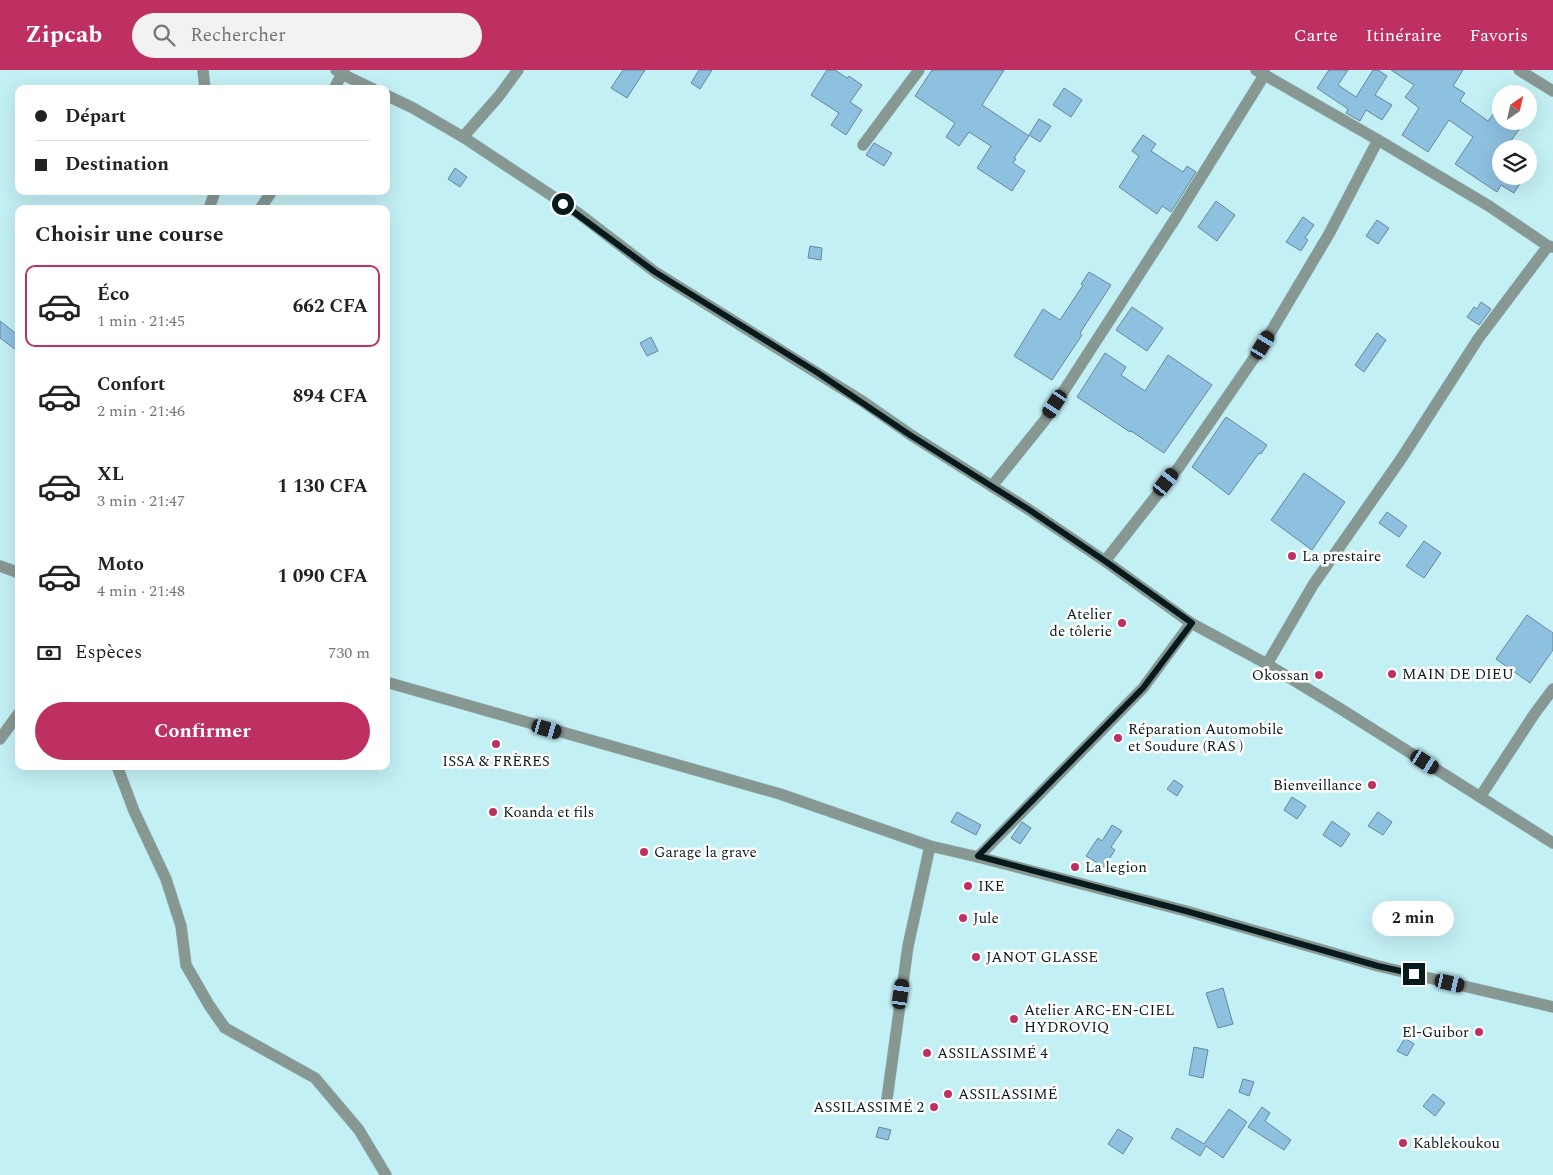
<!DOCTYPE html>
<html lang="fr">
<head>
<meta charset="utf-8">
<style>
	:root { --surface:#fff; --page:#f2f2f2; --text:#222; --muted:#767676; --line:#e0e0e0; --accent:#bd3061 }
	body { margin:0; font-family:Spectral,serif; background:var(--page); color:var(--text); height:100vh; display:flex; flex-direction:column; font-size:19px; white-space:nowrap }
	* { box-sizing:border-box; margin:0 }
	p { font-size:16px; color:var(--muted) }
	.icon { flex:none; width:28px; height:28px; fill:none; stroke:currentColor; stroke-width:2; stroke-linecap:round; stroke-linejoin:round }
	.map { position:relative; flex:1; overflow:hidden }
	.drawer { position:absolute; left:15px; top:135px; width:375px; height:565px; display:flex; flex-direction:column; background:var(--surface); border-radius:10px; box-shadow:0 5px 20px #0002 }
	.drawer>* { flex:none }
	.hud { position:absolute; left:15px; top:15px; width:375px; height:110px; border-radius:10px; box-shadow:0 5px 20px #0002; display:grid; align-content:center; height:110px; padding:0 20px; background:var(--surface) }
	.needle { width:32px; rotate:34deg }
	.buttons { position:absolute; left:1492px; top:15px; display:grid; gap:10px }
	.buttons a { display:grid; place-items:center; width:45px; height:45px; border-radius:50%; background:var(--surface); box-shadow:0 5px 20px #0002; font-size:25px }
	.end { position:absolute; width:22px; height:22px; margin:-11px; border:6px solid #091a1c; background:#fff; box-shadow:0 0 0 2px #fff }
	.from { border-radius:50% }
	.bubble { position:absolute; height:35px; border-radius:18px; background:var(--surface); box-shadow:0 5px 20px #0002; font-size:16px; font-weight:700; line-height:35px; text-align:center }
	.car { position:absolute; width:15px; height:30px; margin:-15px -8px; border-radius:6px; box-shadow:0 0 4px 1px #0007; background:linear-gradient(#222 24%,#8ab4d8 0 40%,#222 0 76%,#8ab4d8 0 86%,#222 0) }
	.hud b { display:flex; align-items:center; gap:18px; height:48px; font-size:19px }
	.hud b+b { border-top:1px solid var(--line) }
	.hud i { width:12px; height:12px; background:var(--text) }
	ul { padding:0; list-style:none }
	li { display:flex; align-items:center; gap:15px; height:82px; margin:0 10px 8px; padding:0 10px; border:2px solid transparent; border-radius:10px }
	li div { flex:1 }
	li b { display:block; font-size:19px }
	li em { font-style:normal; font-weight:700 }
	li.current { border-color:var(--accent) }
	li>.icon { width:45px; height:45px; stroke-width:1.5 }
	h2 { padding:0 20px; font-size:22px; line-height:60px }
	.pay { display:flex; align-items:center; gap:12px; height:55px; padding:0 20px; font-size:19px }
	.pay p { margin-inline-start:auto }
	.button { display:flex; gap:10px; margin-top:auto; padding:10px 20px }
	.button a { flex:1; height:58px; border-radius:30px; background:var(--accent); color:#fff; font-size:20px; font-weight:700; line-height:58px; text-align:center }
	header { display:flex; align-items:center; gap:30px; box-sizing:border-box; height:70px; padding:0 25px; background:var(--accent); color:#fff }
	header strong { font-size:24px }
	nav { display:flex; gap:28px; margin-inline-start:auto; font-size:18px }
	.search { width:350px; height:45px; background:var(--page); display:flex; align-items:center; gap:12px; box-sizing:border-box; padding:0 18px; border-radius:28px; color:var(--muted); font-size:19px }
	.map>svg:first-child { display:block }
	.building { fill:#8ec0e0; stroke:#67879b }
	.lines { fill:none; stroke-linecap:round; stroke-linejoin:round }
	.minor-casing { stroke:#a2c9ce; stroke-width:12 }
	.minor { stroke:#879892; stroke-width:11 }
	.route { stroke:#091a1c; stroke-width:6 }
	.poi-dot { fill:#bd3061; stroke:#fff; stroke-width:2 }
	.labels { text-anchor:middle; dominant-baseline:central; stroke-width:5; stroke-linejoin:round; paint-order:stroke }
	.poi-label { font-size:15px; fill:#091a1c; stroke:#fff; text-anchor:start }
</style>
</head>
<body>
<header>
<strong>Zipcab</strong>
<div class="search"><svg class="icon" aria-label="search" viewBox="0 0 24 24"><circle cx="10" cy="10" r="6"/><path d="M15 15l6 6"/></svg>Rechercher</div>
<nav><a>Carte</a><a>Itinéraire</a><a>Favoris</a></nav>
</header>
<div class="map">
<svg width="1553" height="1105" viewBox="0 0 1553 1105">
	<rect width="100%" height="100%" fill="#c3f0f5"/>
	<g class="building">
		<polygon points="623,0 645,0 627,28 611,18"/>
		<polygon points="699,0 712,0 700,19 691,13"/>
		<polygon points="827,0 835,0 847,8 849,6 862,15 850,32 862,40 846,65 831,55 839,43 811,25"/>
		<polygon points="932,0 1004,0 982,35 1029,66 1014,88 1016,89 1013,93 1025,101 1012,121 977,98 991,76 969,62 959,76 946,67 955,53 915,26"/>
		<polygon points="1329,0 1348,0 1338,15 1356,27 1373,0 1378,0 1387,6 1375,25 1392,35 1382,50 1366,40 1360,51 1346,43 1348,39 1317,18"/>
		<polygon points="1391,0 1463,0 1453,16 1465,23 1460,31 1488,51 1501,34 1501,51 1525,51 1505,79 1501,79 1501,83 1492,96 1501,103 1501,106 1525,106 1514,123 1501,115 1497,122 1455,94 1473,67 1449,50 1428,82 1402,65 1419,38 1405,27 1414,15"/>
		<polygon points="1064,18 1082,30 1071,47 1053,35"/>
		<polygon points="1039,49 1051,56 1040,72 1029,65"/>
		<polygon points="1143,65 1156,74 1151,81 1183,102 1187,96 1196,102 1171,142 1162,136 1157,144 1119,117 1139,86 1132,81"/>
		<polygon points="874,73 892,83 884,96 866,85"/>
		<polygon points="455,98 467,107 460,117 448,109"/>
		<polygon points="1216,131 1235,145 1217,171 1198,157"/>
		<polygon points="1303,147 1314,155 1305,168 1308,170 1301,181 1286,172"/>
		<polygon points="1377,150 1389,158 1378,174 1366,166"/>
		<polygon points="810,176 822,178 821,190 808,188"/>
		<polygon points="1089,202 1111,215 1080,263 1082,265 1052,310 1014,286 1043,239 1060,250 1083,215 1081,214"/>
		<polygon points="1481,232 1491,239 1479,255 1467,247 1474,237 1477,239"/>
		<polygon points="1132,237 1163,258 1147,281 1116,260"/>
		<polygon points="0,251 19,266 19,282 0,268"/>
		<polygon points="1377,263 1386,270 1364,302 1355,295"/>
		<polygon points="651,267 658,281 647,286 640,273"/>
		<polygon points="1105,283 1126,297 1121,305 1145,321 1168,285 1212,315 1164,383 1131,361 1130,362 1077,327"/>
		<polygon points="1226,347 1267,375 1261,384 1259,383 1229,425 1192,397"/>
		<polygon points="1304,403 1345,432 1312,480 1271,450"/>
		<polygon points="1387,442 1407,456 1399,467 1379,453"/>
		<polygon points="1424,471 1441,483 1424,508 1406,496"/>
		<polygon points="1527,545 1553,563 1553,580 1530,613 1496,589"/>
		<polygon points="1174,710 1183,716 1177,726 1167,719"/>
		<polygon points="1292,727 1306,736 1297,749 1284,740"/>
		<polygon points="957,742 981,755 976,765 951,752"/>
		<polygon points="1378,742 1392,752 1383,765 1368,756"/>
		<polygon points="1332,751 1350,764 1341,777 1323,765"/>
		<polygon points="1022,752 1031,758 1020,774 1011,768"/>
		<polygon points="1112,755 1122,761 1111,777 1115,780 1104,797 1086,786 1098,768 1102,771"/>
		<polygon points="1223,918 1233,954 1218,958 1206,923"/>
		<polygon points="1405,968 1414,974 1407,986 1397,981"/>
		<polygon points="1194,977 1208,980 1203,1008 1189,1005"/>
		<polygon points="1243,1009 1254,1012 1249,1026 1239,1022"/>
		<polygon points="1433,1024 1445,1033 1435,1046 1423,1036"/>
		<polygon points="1262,1037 1270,1043 1265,1051 1291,1070 1284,1080 1248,1057"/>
		<polygon points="1229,1039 1247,1052 1223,1088 1206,1076 1200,1086 1171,1068 1177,1058 1204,1074"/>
		<polygon points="879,1057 891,1060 888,1070 876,1067"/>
		<polygon points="1118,1059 1133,1068 1123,1084 1108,1074"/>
	</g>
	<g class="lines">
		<defs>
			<g id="minor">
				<polyline points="203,0 205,19"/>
				<polyline points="336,0 342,4 373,19"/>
				<polyline points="1256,0 1378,70 1489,136 1548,176 1553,177"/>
				<polyline points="1519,0 1553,21"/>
				<polyline points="334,19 344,0"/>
				<polyline points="386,25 413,38 463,67 578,143 655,202 862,331 911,365 1028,439 1105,491 1191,553 1267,594 1344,641 1553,773"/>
				<polyline points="463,67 499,26 518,0"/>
				<polyline points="863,75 919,0"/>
				<polyline points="209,139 215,121"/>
				<polyline points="260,139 272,121"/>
				<polyline points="992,416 1045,350 1175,149 1265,4"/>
				<polyline points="1105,491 1179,397 1263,275 1329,164 1378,70"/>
				<polyline points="0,496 19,503"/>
				<polyline points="1267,594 1313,515 1401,389 1478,269 1548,176"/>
				<polyline points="386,612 780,724 930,776 978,787 1186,841 1378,896 1553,937"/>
				<polyline points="0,669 19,643"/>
				<polyline points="117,696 134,741 166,809 181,856 186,895 209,935 225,958 315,1008 359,1060 386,1105"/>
				<polyline points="1480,727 1535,643 1553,619"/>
				<polyline points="978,787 1143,618 1191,553"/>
				<polyline points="887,1029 908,876 930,776"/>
			</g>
		</defs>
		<use href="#minor" class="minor-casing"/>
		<use href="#minor" class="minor"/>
	</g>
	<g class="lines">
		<polyline class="route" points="563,134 655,202 818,303 910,365 1028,439 1105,491 1192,553 1143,618 978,786 1186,841 1378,896 1414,904"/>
	</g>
	<g class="poi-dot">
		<circle cx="1292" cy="486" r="5"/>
		<circle cx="1122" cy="553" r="5"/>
		<circle cx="1392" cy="604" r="5"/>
		<circle cx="1319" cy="605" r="5"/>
		<circle cx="1118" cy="668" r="5"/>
		<circle cx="496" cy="674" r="5"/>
		<circle cx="1372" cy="715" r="5"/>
		<circle cx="493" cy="742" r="5"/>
		<circle cx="644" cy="782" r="5"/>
		<circle cx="1075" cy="797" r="5"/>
		<circle cx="968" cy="816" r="5"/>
		<circle cx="963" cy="848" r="5"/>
		<circle cx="976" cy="887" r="5"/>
		<circle cx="1014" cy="949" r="5"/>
		<circle cx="1479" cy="962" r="5"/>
		<circle cx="927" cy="983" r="5"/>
		<circle cx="948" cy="1024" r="5"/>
		<circle cx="934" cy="1037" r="5"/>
		<circle cx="1403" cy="1073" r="5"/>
	</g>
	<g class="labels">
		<g class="poi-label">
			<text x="1302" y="486">La prestaire</text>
			<text x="1112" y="544" text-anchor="end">Atelier<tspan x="1112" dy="17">de tôlerie</tspan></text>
			<text x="1402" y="604">MAIN DE DIEU</text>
			<text x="1309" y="605" text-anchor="end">Okossan</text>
			<text x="1128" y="659">Réparation Automobile<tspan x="1128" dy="17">et Soudure (RAS )</tspan></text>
			<text x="496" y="691" text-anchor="middle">ISSA &amp; FRÈRES</text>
			<text x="1362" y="715" text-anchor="end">Bienveillance</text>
			<text x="503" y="742">Koanda et fils</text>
			<text x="654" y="782">Garage la grave</text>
			<text x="1085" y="797">La legion</text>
			<text x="978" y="816">IKE</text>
			<text x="973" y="848">Jule</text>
			<text x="986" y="887">JANOT GLASSE</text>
			<text x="1024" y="940">Atelier ARC-EN-CIEL<tspan x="1024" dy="17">HYDROVIQ</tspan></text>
			<text x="1469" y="962" text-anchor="end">El-Guibor</text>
			<text x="937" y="983">ASSILASSIMÉ 4</text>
			<text x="958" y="1024">ASSILASSIMÉ</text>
			<text x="924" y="1037" text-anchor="end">ASSILASSIMÉ 2</text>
			<text x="1413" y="1073">Kablekoukou</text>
		</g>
	</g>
</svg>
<div class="buttons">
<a><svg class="needle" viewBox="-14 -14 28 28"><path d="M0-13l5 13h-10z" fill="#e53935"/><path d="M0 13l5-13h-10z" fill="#767676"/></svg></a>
<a><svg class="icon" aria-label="layers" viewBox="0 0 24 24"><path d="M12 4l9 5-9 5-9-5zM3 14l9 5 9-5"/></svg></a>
</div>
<i class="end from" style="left:563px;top:134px"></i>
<i class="end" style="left:1414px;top:904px"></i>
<div class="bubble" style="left:1372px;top:831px;width:82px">2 min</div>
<i class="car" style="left:1263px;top:275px;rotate:31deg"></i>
<i class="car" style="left:1055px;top:334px;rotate:213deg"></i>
<i class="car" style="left:1166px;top:412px;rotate:38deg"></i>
<i class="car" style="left:547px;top:659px;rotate:106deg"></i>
<i class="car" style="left:1425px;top:692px;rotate:123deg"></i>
<i class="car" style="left:1450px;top:913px;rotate:103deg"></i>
<i class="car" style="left:901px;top:924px;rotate:8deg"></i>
<div class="hud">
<b><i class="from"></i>Départ</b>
<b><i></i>Destination</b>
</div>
<section class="drawer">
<h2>Choisir une course</h2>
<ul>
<li class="current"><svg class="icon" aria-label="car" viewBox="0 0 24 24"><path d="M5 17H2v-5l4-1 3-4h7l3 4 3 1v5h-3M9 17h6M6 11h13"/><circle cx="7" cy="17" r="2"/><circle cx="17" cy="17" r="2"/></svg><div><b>Éco</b><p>1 min · 21:45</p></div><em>662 CFA</em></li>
<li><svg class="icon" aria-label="car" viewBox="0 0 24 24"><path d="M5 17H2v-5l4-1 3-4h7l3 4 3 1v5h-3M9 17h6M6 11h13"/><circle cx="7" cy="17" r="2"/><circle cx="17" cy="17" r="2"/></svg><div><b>Confort</b><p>2 min · 21:46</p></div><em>894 CFA</em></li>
<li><svg class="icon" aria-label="car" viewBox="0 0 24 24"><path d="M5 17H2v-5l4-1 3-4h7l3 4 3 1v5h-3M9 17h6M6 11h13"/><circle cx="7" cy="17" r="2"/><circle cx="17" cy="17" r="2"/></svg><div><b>XL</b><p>3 min · 21:47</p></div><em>1 130 CFA</em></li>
<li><svg class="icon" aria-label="car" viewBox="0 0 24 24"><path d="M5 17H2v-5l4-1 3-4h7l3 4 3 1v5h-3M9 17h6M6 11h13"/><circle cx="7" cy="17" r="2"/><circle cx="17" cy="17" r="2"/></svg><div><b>Moto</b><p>4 min · 21:48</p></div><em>1 090 CFA</em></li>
</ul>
<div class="pay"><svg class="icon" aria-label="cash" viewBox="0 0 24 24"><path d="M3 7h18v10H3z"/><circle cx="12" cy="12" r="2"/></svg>Espèces<p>730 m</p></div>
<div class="button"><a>Confirmer</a></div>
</section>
</div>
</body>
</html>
